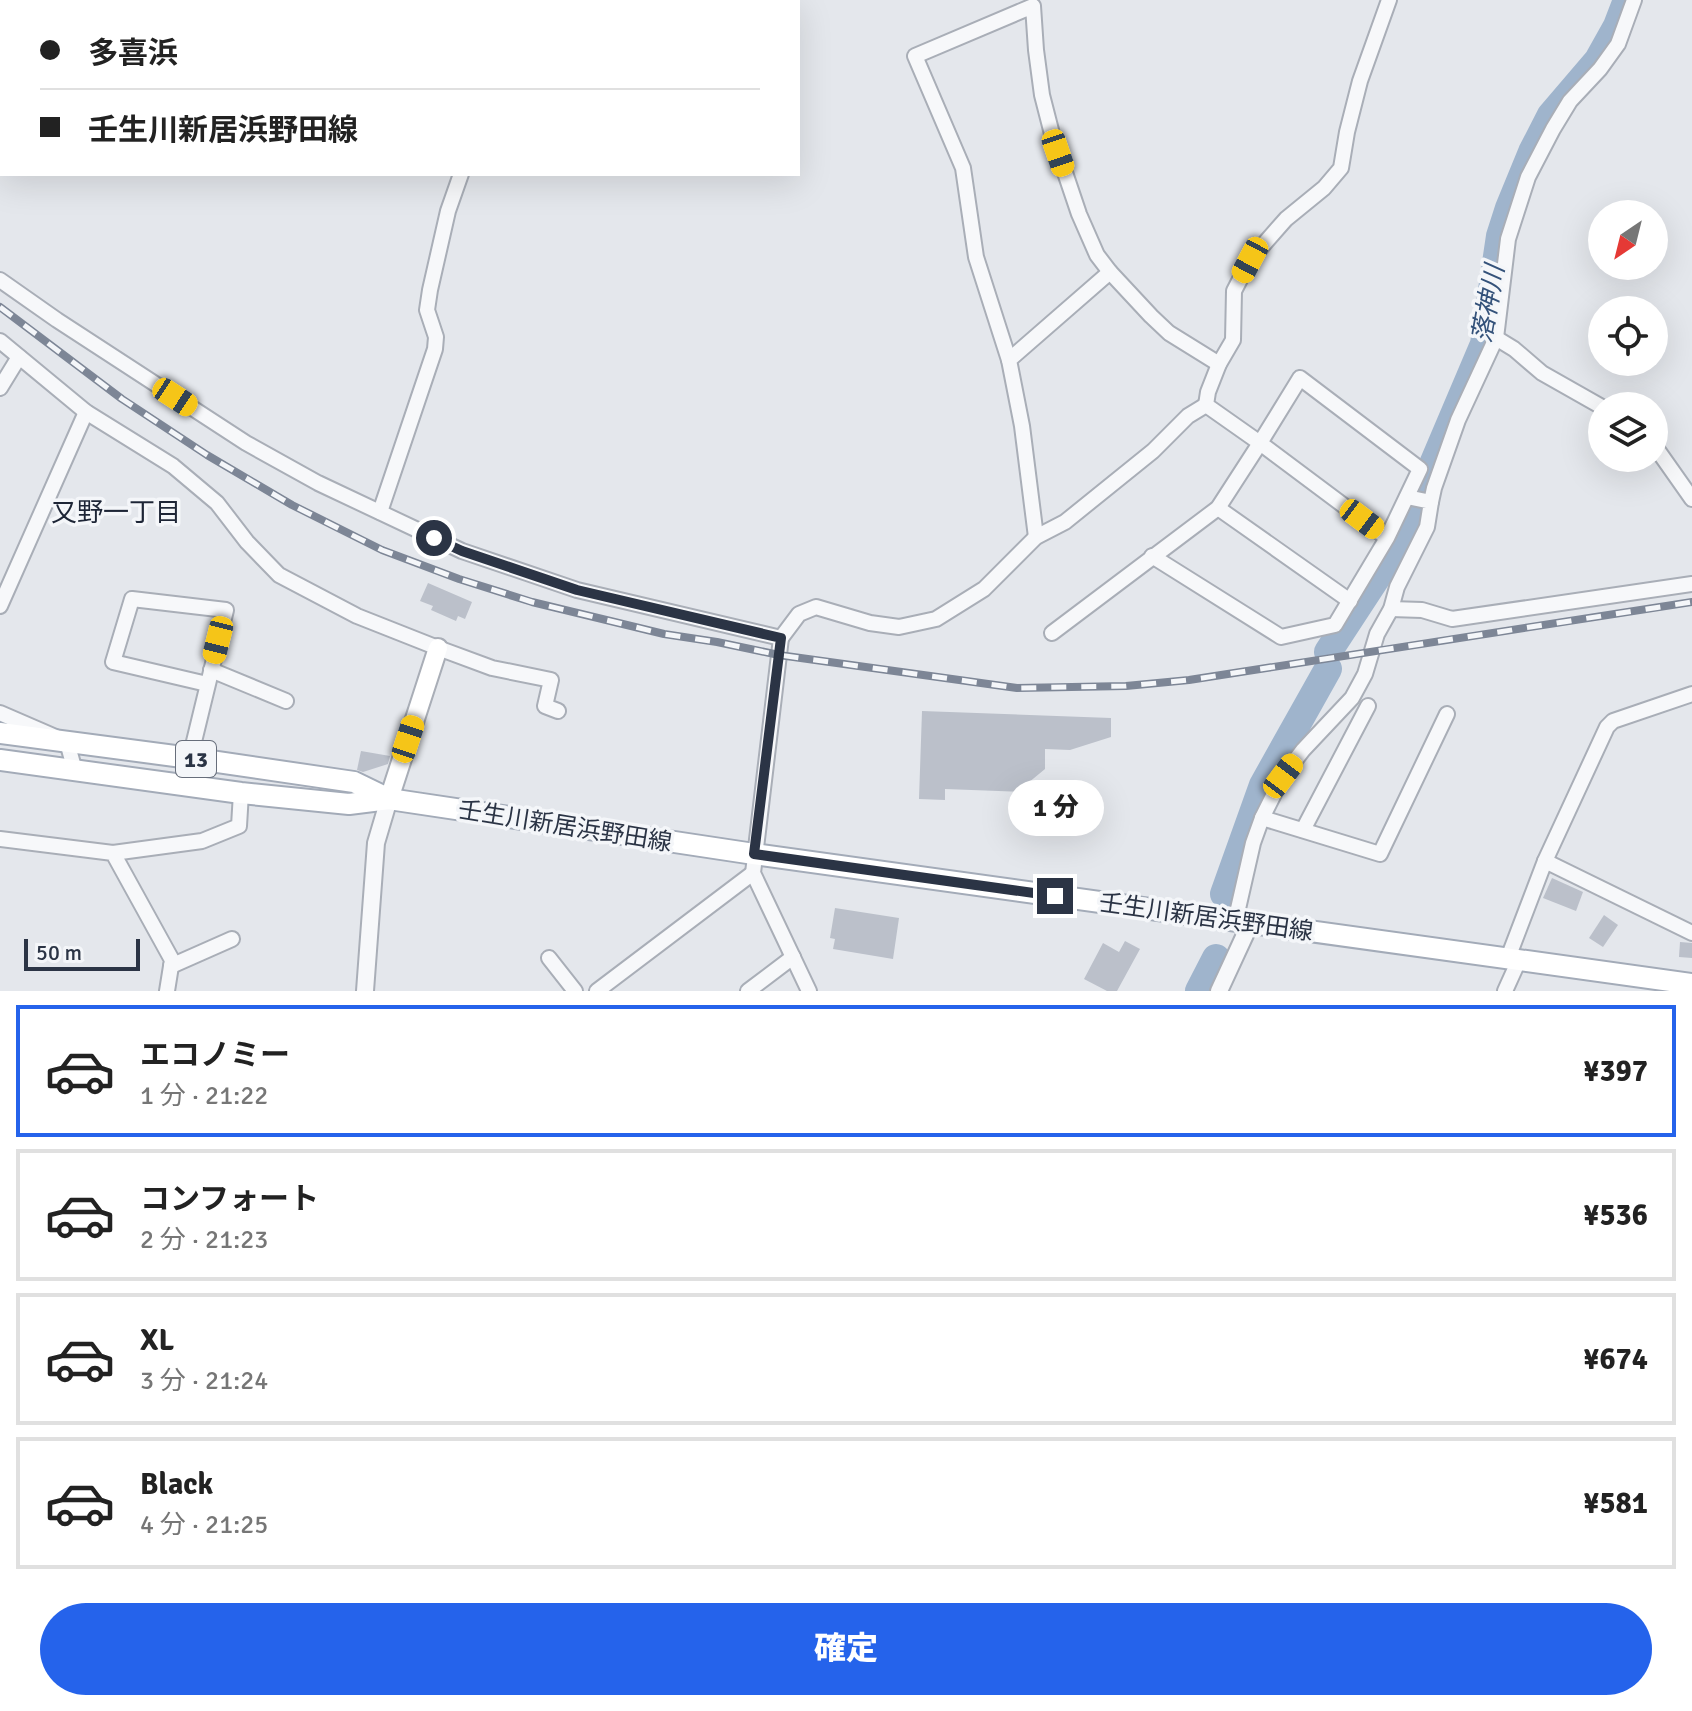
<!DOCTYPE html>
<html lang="ja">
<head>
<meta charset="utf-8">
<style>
	:root { --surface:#fff; --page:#f2f2f2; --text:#222; --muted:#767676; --line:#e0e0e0; --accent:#2563eb }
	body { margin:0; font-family:Signika,"Noto Sans JP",sans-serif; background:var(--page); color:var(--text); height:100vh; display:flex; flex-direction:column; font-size:30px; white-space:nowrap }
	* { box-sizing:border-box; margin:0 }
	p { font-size:26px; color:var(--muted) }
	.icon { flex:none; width:44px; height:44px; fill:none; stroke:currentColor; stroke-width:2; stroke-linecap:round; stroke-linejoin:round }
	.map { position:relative; height:991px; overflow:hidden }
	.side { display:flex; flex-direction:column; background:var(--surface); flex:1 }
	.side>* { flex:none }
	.banner { position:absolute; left:0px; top:0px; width:800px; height:176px; box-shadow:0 8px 32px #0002; display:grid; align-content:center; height:176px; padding:0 40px; background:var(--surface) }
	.needle { width:52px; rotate:215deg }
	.tools { position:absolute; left:1588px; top:200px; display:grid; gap:16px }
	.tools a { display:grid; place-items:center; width:80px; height:80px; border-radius:50%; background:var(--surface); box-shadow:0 8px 32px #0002; font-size:40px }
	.scale { position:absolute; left:24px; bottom:20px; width:116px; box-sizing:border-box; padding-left:8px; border:4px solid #2b3445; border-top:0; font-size:22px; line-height:28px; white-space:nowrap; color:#2b3445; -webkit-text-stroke:6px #f4f6f9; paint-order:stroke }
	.end { position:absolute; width:36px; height:36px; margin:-18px; border:10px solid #2b3445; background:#fff; box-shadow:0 0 0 4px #fff }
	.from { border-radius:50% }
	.bubble { position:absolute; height:56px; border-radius:28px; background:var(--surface); box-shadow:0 8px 32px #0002; font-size:26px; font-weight:800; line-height:56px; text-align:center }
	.car { position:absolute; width:24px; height:48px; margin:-24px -12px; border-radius:10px; box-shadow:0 0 6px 2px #0007; background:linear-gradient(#f5c518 24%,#345 0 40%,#f5c518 0 76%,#345 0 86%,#f5c518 0) }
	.banner b { display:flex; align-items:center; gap:28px; height:76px; font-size:30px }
	.banner b+b { border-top:2px solid var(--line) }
	.banner i { width:20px; height:20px; background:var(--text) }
	ul { padding:14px 0 0; list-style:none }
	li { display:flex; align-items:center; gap:24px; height:132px; margin:0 16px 12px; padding:0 24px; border:4px solid var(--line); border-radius:0px }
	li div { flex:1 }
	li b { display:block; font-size:30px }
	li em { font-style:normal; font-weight:800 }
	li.active { border-color:var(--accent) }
	li>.icon { width:72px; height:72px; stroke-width:1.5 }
	.primary-button { display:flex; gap:16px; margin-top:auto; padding:16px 40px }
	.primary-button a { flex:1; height:92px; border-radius:48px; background:var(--accent); color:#fff; font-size:32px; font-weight:800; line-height:92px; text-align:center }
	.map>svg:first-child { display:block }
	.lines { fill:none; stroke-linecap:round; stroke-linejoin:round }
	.river { stroke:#9fb4cc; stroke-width:28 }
	.building { fill:#bbc0ca }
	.minor-casing { stroke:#a9aeb7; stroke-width:18 }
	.tertiary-casing { stroke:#a9aeb7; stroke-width:20 }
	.secondary-casing { stroke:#a9aeb7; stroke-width:22 }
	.primary-casing { stroke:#a3abb8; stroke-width:24 }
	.minor { stroke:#f7f8fa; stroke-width:14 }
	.tertiary { stroke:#f7f8fa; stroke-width:16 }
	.secondary { stroke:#fff; stroke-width:18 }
	.primary { stroke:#fff; stroke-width:20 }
	.rail-casing { stroke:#7d8696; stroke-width:8 }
	.rail { stroke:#f4f6f9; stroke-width:5; stroke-dasharray:15; stroke-linecap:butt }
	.route { stroke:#2b3445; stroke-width:10 }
	.labels { text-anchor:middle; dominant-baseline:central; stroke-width:7; stroke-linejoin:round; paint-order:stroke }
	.shield { fill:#f4f6f9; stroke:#676e7b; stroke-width:2 }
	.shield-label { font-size:22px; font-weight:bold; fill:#2b3445 }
	.street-label { font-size:24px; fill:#2b3445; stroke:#f4f6f9 }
	.water-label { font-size:26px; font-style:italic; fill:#34527a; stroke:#f4f6f9 }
	.neighbourhood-label { font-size:26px; fill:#1d2536; stroke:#f4f6f9 }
</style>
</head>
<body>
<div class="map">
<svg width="1692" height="991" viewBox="0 0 1692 991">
	<rect width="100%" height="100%" fill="#e4e7ec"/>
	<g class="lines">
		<g class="river">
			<polyline points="104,0 112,2"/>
			<polyline points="225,2 228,0"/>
			<polyline points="1328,652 1379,574 1422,490 1484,344 1500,236 1509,208 1532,152 1551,115 1598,60 1617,26 1627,0"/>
			<polyline points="1224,894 1263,785 1328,669"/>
			<polyline points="1199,991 1216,958"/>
		</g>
	</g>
	<g class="building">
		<polygon points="428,583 472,602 465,619 458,616 456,621 431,610 433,606 420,601"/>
		<polygon points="922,711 1111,718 1111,737 1070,750 1045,749 1045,769 1022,788 1022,792 945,789 945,800 919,799"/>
		<polygon points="361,751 390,756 388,764 363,772 357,770"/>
		<polygon points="1552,878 1583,892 1576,911 1543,898"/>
		<polygon points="835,908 899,918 893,959 833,949 835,939 830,938"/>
		<polygon points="1604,915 1618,925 1603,947 1589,938"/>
		<polygon points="1125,941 1140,949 1117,991 1107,991 1084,979 1103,943 1119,952"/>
		<polygon points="1680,942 1692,943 1692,958 1679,957"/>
	</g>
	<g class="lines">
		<defs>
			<g id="minor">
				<polyline points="60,0 68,2"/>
				<polyline points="440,0 442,2"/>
				<polyline points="243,2 247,0"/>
				<polyline points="593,2 595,0"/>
				<polyline points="0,280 57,320 246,443 318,483 462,551 577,590 781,638 753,873 809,991"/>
				<polyline points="1496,338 1514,349 1542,373 1602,407"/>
				<polyline points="0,341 86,412 173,466 217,503 247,542 279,575 357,616 438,648 492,668 551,680 545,706 558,711"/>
				<polyline points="1009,360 976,257 963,168 915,56 1033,6 1036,50 1042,95 1052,134 1079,214 1097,255 1110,272 1151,316 1169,333 1219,364"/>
				<polyline points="0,388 19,357"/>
				<polyline points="1654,445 1692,499"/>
				<polyline points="1431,502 1434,488 1458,420 1496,338 1508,239 1528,177 1553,129 1570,101 1600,69 1618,44 1634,0"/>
				<polyline points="1218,508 1350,601"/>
				<polyline points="380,512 435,349 436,337 427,310 430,290 448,211 461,174"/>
				<polyline points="1036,537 1022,426 1009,360 1110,272"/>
				<polyline points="1152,556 1281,637 1335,625 1387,538 1420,469 1300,378 1260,443 1387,538"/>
				<polyline points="0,606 86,412"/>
				<polyline points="1391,609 1422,610 1452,619 1692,584"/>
				<polyline points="1052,633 1218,508 1260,443 1206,405 1208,392 1219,364 1233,340 1234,291 1250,260 1286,219 1324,188 1341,168 1347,132 1360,81 1389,0"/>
				<polyline points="781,638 799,614 816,607 870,623 899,627 936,619 984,589 1036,537 1065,522 1153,451 1188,416 1206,405"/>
				<polyline points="211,670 286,701"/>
				<polyline points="0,713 67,742 75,771"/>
				<polyline points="190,758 226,610 132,599 113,662 207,684"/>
				<polyline points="1262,818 1380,854 1447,714"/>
				<polyline points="1303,830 1368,706"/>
				<polyline points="0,839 113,853 172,960 167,991"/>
				<polyline points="113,853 202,841 239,826 241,793"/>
				<polyline points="1545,861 1692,933"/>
				<polyline points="1235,922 1253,843 1262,818 1283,776 1303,750 1352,698 1365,674 1377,634 1391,609 1397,587 1427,527 1431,502 1407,497"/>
				<polyline points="549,958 575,991"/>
				<polyline points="1508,958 1545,861 1607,727 1613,721 1692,694"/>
				<polyline points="171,966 232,939"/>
				<polyline points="597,991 753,873"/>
				<polyline points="748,991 793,957"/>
				<polyline points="1505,991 1519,960"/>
			</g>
			<g id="tertiary">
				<polyline points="365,991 376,843 389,799"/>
				<polyline points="1219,991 1250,924"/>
			</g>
			<polyline id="secondary" points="389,799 438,648"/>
			<g id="primary">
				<polyline points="0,733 190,758 354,782 389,799"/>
				<polyline points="0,760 241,793 349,804 389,799 754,854 1692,984"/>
			</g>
		</defs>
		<use href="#minor" class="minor-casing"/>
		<use href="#tertiary" class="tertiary-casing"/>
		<use href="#secondary" class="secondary-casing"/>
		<use href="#primary" class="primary-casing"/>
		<use href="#minor" class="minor"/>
		<use href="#tertiary" class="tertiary"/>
		<use href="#secondary" class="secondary"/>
		<use href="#primary" class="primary"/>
		<defs>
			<polyline id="rail" points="0,307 122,399 207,455 292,505 382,550 459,579 532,602 664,634 717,642 779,655 1017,688 1126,686 1189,680 1692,602"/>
		</defs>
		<use href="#rail" class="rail-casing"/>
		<use href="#rail" class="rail"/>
	</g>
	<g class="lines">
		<polyline class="route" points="434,538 462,551 577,590 781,638 754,854 1055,896"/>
	</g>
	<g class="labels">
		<rect class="shield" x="176" y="741" width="40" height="36" rx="6"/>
		<g class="shield-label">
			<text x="196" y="759">13</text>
		</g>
		<g class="street-label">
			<text transform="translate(565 826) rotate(9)">壬生川新居浜野田線</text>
			<text transform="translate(1206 917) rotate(8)">壬生川新居浜野田線</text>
		</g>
		<g class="water-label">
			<text transform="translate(1489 304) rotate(-80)">落神川</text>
		</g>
		<g class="neighbourhood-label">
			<text x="116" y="513">又野一丁目</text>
		</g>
	</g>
</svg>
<div class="tools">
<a><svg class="needle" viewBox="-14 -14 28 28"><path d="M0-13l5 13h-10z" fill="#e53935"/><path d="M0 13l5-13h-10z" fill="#767676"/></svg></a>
<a><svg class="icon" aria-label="locate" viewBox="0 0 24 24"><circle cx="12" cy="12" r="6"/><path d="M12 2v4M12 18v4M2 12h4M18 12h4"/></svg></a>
<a><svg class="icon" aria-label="layers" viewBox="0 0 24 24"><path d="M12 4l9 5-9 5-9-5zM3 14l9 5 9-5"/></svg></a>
</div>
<div class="scale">50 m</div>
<i class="end from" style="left:434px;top:538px"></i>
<i class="end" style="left:1055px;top:896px"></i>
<div class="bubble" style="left:1008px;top:780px;width:96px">1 分</div>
<i class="car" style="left:1058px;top:153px;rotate:161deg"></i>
<i class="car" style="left:1250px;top:260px;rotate:208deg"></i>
<i class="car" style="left:175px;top:397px;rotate:123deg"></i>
<i class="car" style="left:1362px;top:519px;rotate:127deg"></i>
<i class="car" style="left:218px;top:640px;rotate:194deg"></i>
<i class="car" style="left:408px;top:739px;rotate:18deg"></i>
<i class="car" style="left:1283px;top:776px;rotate:37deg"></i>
<div class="banner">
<b><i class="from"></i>多喜浜</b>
<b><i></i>壬生川新居浜野田線</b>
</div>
</div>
<section class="side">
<ul>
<li class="active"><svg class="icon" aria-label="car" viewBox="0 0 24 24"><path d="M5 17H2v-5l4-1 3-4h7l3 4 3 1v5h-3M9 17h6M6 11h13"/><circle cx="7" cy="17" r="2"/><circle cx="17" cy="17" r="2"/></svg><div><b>エコノミー</b><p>1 分 · 21:22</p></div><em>¥397</em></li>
<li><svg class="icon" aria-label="car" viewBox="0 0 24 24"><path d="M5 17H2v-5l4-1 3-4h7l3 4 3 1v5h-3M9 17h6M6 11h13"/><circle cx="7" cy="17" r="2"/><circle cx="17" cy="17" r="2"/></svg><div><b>コンフォート</b><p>2 分 · 21:23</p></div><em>¥536</em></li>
<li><svg class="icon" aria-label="car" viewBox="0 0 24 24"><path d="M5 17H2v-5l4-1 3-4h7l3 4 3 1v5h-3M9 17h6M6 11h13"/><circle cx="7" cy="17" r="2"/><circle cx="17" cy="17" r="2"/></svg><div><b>XL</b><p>3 分 · 21:24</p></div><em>¥674</em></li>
<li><svg class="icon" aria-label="car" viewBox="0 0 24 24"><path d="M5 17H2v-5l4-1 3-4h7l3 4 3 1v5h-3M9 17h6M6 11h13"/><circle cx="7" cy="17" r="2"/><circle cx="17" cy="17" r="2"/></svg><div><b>Black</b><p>4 分 · 21:25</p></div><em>¥581</em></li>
</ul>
<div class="primary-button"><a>確定</a></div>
</section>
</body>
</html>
